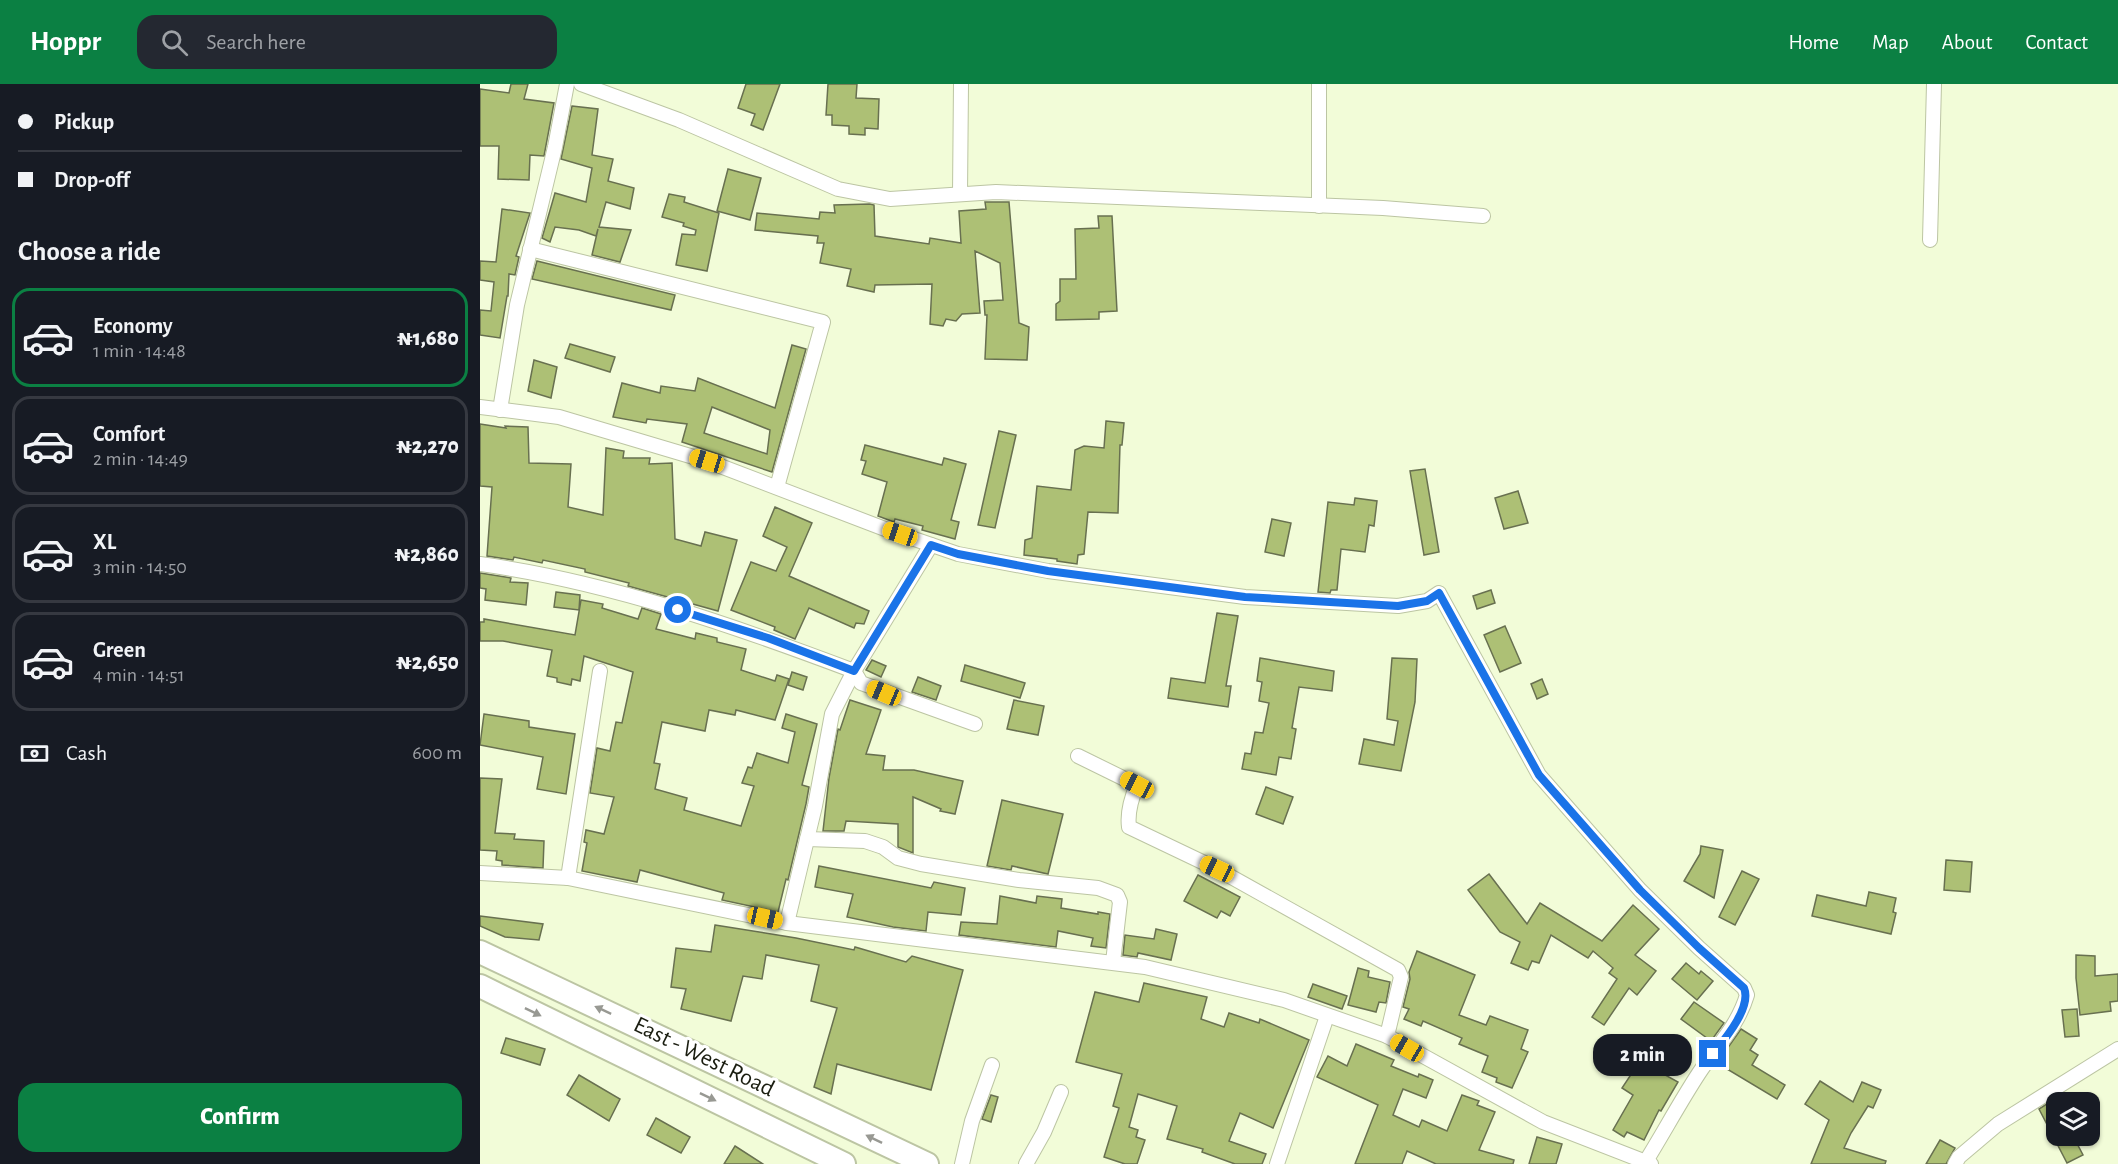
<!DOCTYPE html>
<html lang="en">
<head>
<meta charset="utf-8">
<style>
	:root { --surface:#171b24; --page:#242831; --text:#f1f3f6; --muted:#9ea1a6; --line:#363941; --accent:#0b8043 }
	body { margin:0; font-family:"Alegreya Sans",sans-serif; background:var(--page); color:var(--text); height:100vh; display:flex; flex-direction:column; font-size:22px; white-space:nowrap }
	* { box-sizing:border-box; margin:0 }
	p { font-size:20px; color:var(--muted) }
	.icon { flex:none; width:33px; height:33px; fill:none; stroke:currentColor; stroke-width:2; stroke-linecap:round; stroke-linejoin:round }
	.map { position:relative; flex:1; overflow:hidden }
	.panel { display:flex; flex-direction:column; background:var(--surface); width:480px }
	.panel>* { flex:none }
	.hud { display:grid; align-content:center; height:132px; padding:0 18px; background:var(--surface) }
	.controls { position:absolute; left:1566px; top:1008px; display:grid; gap:12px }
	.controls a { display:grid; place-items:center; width:54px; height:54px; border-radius:12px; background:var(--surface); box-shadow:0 2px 4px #0004; font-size:30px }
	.end { position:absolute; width:27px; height:27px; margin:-14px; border:8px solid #1a73e8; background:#fff; box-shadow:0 0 0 3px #fff }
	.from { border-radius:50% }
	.bubble { position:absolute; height:42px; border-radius:18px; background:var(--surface); box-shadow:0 2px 4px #0004; font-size:20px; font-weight:800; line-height:42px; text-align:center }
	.car { position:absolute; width:18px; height:36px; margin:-18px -9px; border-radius:8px; box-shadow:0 0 4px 2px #0007; background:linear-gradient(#f5c518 24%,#345 0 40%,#f5c518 0 76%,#345 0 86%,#f5c518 0) }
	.hud b { display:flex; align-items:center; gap:21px; height:57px; font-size:22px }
	.hud b+b { border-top:2px solid var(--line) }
	.hud i { width:15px; height:15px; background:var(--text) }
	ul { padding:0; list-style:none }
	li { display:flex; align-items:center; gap:18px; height:99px; margin:0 12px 9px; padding:0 6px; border:3px solid var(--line); border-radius:18px }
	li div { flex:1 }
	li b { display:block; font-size:22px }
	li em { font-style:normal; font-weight:800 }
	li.active { border-color:var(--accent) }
	li>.icon { width:54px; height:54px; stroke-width:1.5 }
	h2 { padding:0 18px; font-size:27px; line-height:72px }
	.pay { display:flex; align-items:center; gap:15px; height:66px; padding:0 18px; font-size:22px }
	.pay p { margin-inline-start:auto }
	.cta { display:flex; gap:12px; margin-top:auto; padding:12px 18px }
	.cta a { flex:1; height:69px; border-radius:18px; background:var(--accent); color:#fff; font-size:24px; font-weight:800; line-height:69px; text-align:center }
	header { display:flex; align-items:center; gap:36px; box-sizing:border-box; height:84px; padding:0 30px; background:var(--accent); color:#fff }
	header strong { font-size:28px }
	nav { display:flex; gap:33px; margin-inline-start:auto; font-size:21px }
	.search { width:420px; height:54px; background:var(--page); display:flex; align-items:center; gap:15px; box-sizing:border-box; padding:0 21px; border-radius:18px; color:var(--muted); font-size:22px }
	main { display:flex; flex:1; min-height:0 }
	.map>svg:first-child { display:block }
	.building { fill:#adc075; stroke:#687050; stroke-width:1.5; fill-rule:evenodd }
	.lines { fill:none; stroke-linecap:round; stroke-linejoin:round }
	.street-casing { stroke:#bcc5a3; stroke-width:16 }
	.primary-casing { stroke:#bcc5a3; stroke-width:26 }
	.street { stroke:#fff; stroke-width:14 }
	.primary { stroke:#fff; stroke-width:22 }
	.oneway { fill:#989993 }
	.route { stroke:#1a73e8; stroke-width:8 }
	.labels { text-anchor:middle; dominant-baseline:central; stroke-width:6; stroke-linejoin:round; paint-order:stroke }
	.street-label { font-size:24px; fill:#1a1d10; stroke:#fff }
</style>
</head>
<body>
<header>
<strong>Hoppr</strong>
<div class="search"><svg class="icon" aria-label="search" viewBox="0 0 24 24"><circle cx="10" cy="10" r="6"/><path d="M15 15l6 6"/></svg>Search here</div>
<nav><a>Home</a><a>Map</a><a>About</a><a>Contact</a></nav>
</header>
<main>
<section class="panel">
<div class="hud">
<b><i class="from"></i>Pickup</b>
<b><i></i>Drop-off</b>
</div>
<h2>Choose a ride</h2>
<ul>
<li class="active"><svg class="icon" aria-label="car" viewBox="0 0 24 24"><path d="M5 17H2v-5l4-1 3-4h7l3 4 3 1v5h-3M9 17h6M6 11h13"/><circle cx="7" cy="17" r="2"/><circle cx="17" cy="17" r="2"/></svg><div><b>Economy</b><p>1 min · 14:48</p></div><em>₦1,680</em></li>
<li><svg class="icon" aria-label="car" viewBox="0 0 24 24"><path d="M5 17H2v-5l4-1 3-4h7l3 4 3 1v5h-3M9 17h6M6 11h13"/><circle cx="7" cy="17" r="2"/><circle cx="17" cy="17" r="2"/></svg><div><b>Comfort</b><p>2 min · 14:49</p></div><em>₦2,270</em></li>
<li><svg class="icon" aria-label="car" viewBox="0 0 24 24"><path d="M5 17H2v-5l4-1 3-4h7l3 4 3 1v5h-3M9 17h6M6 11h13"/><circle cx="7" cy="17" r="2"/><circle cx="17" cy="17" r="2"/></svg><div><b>XL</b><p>3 min · 14:50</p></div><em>₦2,860</em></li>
<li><svg class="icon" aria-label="car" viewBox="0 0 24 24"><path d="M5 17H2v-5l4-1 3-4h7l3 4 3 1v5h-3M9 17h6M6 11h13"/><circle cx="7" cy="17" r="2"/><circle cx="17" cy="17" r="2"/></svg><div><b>Green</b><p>4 min · 14:51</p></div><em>₦2,650</em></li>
</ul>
<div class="pay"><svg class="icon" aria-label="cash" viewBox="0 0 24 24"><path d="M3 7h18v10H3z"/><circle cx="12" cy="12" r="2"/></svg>Cash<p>600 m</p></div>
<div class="cta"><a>Confirm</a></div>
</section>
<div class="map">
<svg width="1638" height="1080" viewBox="0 0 1638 1080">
	<rect width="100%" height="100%" fill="#f2fcd8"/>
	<g class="building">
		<polygon points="31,0 48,0 44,15 74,19 64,72 50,71 49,96 18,95 19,62 0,62 0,5 29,9"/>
		<polygon points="266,0 300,0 283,46 271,41 275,30 258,24"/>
		<polygon points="348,0 377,0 376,14 399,15 398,45 385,44 385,51 369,50 369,42 352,41 352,31 346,31"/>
		<polygon points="92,22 118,25 112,71 133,75 128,97 154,104 150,125 126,118 119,143 151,146 140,178 112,171 118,145 116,152 99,146 75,143 70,158 62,154 75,109 106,118 112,84 81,75"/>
		<polygon points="248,85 281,94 270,136 237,127"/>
		<polygon points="189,110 205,113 204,118 239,129 227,187 196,181 202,150 215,151 216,146 203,142 204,139 182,133"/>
		<polygon points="505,118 529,118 539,239 549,243 547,276 505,275 507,231 505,231 504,217 523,216 520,179 495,167 500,229 482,230 476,237 466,235 463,242 450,240 452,200 395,201 394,208 367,202 371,185 340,179 344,159 337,159 338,152 275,146 277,129 339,135 340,128 355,129 354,121 390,120 394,121 395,152 449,160 450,154 481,159 479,127 506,125"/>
		<polygon points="22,125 50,129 36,172 39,173 35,191 29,190 28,212 27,212 20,254 0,251 0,226 11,227 14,198 0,196 0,177 16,178"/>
		<polygon points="618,132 632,132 637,227 619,228 619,235 576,236 576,220 580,217 580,195 596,195 595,145 619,144"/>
		<polygon points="57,177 195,211 191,226 52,195"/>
		<polygon points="90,260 135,273 130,288 85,274"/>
		<path d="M312,261L326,265L292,388L202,358L207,340L167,335L166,339L133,333L142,299L180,309L181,302L215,307L218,294L295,324ZM232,323L290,346L287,370L224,349Z"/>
		<polygon points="54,276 77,283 71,314 48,307"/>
		<polygon points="626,337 644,339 642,361 640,361 638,429 608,428 604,470 598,471 597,480 577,477 577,475 544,471 545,456 552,454 557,402 591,406 595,366 604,362 624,364"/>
		<polygon points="0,340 26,344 25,342 48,343 49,379 91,380 88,423 123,431 126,364 144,367 143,374 170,374 169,380 192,379 195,455 221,462 225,448 257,456 238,527 148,502 149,499 105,488 105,485 63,476 62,479 34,473 33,476 7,472 12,403 0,402"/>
		<polygon points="519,347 536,351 515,444 498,441"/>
		<polygon points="385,361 462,381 464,374 486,380 471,436 479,438 475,455 442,446 443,442 415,435 414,438 398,432 407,398 382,390 386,377 381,376"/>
		<polygon points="945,385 959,468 944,471 930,387"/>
		<polygon points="1038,407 1048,439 1024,445 1015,414"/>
		<polygon points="875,414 897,417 894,442 889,441 885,468 861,465 857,506 851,506 850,509 838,508 848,418 874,421"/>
		<polygon points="295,423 332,439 309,492 389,527 384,540 376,539 374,544 329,524 315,555 294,546 295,543 251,526 271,478 296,487 307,463 283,452"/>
		<polygon points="792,435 811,439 804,472 785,468"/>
		<polygon points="0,489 31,494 30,498 48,499 46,521 5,516 6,505 0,504"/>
		<polygon points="1011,506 1015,519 997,525 993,512"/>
		<polygon points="76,508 100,511 99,526 74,523"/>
		<polygon points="101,516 123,520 122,524 158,535 162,524 181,530 176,545 215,555 216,549 237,554 237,558 266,565 261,586 295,597 297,591 309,595 295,636 256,626 255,631 229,626 225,647 182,638 174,679 180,680 175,705 207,714 204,726 261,742 274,702 262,699 268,683 272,684 277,669 308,679 315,648 302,644 306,630 337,640 322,701 329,703 326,720 308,796 306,795 298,828 242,816 244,809 160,786 157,798 102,787 107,759 104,758 106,746 124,750 134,713 110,709 117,664 130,667 136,638 142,639 153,588 104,572 100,597 92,595 91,601 77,598 77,594 67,592 72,566 23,557 0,557 0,538 4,538 4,535 95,551"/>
		<polygon points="737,529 758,532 746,602 751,602 748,623 688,614 691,594 725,599"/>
		<polygon points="1025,542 1041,579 1020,588 1004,551"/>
		<polygon points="780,574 854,587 852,607 819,603 812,644 816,645 811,675 799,673 796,691 762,685 765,669 771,670 775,648 783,649 789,619 779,617 782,598 777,597"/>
		<polygon points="912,574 937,575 935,618 921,687 879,680 884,655 914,661 918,637 907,635"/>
		<polygon points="392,576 406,582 401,593 386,586"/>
		<polygon points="485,581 545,599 540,614 481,597"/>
		<polygon points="312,588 327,593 323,606 308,601"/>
		<polygon points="438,593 461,602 456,616 432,608"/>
		<polygon points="1062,595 1068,610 1057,615 1051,600"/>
		<polygon points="370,616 401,626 386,670 405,672 403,686 434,686 483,697 475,730 460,727 461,725 433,713 433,769 418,763 418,740 366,737 364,747 343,747 349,694 358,645 360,646"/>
		<polygon points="534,616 564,622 558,651 527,645"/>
		<polygon points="4,630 49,637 49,643 95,650 86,710 57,705 63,673 0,661"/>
		<polygon points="0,694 22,695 15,749 35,750 34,755 64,757 63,784 22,781 22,777 16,776 17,767 0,766"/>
		<polygon points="786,703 813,713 803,740 776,730"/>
		<polygon points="522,716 583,730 568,790 532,782 531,786 507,782"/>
		<polygon points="1221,762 1243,766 1234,814 1204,797 1220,770"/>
		<polygon points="1466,776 1492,778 1490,808 1464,806"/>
		<polygon points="339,782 451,804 454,798 485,804 481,831 448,828 446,847 413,843 367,833 373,810 335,803"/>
		<polygon points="1262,787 1279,795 1255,841 1239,833"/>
		<polygon points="1009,790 1047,840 1060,819 1122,857 1153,821 1179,845 1155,871 1176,887 1157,911 1149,904 1124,941 1112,933 1137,895 1129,889 1133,884 1113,867 1108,874 1071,851 1059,879 1052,877 1048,886 1031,879 1040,858 1020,848 988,806"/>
		<polygon points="718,791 760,813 750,832 741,827 737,834 704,817"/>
		<polygon points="1389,808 1416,814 1413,828 1416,829 1411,850 1332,832 1337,811 1386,822"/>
		<polygon points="520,812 556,819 557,812 582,815 581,824 618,830 618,828 630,830 626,864 611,862 613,854 578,847 576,863 479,851 481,838 517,840"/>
		<polygon points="0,832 63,840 59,856 25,853 0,842"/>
		<polygon points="235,841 316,854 374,866 375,863 426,878 432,872 483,886 451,1006 357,980 351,1010 334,1003 357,924 331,917 339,881 286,871 282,895 263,892 251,937 201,925 206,905 191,903 196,864 231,868"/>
		<polygon points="676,845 697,850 691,876 658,869 657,873 643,871 645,851 674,855"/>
		<polygon points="937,867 995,891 979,931 1006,941 1010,932 1048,946 1041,965 1048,968 1032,1004 1016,998 1017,994 1002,988 1008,972 979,960 982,954 943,937 941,942 924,935 929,925 923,923 930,895 929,888"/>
		<polygon points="1596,871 1615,872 1615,892 1638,890 1638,917 1630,918 1631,927 1600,931 1596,894"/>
		<polygon points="1206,879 1219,890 1221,887 1233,897 1217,916 1192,895"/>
		<polygon points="878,884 889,887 888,893 910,898 906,919 899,918 896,928 868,921"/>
		<polygon points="664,899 727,913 721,935 744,943 749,929 779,939 780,935 829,956 793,1044 760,1029 749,1057 786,1070 782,1080 755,1080 722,1068 723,1065 687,1055 697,1022 658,1010 649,1043 658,1046 656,1053 665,1056 657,1080 645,1080 624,1073 639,1024 633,1022 642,990 596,978 615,908 659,918"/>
		<polygon points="833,900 867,912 862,925 828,913"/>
		<polygon points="1214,918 1244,939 1231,957 1201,935"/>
		<polygon points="1597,925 1599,952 1585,953 1582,926"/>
		<polygon points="1261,945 1277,955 1270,966 1278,971 1272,981 1305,1001 1297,1015 1237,979"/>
		<polygon points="26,954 65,965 60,981 21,969"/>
		<polygon points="876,960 914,976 911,982 938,993 939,990 953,996 946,1014 923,1005 913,1031 939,1043 942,1036 967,1047 982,1011 999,1017 997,1021 1015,1028 999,1066 1034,1076 1033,1080 956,1080 927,1067 922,1080 875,1080 898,1021 837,993 848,972 867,982"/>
		<polygon points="1160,977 1198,998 1181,1027 1179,1026 1164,1056 1147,1048 1144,1053 1133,1046 1153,1011 1142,1004"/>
		<polygon points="99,991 140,1015 129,1037 87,1011"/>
		<polygon points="1340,997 1373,1018 1382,998 1401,1006 1393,1024 1388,1022 1371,1049 1364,1064 1406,1077 1405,1080 1331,1080 1349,1036 1325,1020"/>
		<polygon points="511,1011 518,1013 511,1038 502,1035"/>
		<polygon points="1576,1014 1576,1052 1593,1052 1603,1071 1587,1079 1559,1025"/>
		<polygon points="176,1034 210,1053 201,1069 167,1051"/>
		<polygon points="1057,1053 1082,1060 1076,1080 1049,1080"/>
		<polygon points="1460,1056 1475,1064 1466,1080 1446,1080"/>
		<polygon points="255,1062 283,1080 244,1080"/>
	</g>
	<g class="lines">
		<defs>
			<g id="street">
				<polyline points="101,0 199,36 358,105 410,115 516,108 903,124 1003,132"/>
				<polyline points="839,0 839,122"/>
				<polyline points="480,110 481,0"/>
				<polyline points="1450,156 1454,0"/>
				<polyline points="50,165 343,238 297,403"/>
				<path d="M0,323L79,333L227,377L405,445L478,470L568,487L765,513L918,522L947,517L959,509L1059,691L1160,806L1219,864L1264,904L1267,911C1258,942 1236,963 1219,989C1200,1018 1184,1048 1166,1077"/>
				<polyline points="20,326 37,221 75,63 87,0"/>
				<path d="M0,480C129,498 252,541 374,587L381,599L495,640"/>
				<path d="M598,672L657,701C651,715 647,728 649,743L737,785L918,886L921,893L907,952"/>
				<polyline points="327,755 385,757 403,763 418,774 441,780 539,796 618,804 637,811 640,818 633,878"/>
				<polyline points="0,789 88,794 307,839 665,883 804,916 907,952 1063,1038 1171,1080"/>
				<polyline points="88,794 120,587"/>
				<polyline points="307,839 335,722 352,630 374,587 451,461"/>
				<polyline points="482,1080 492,1037 512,981"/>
				<polyline points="546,1080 564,1048 581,1008"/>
				<polyline points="797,1080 847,932"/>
				<polyline points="1475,1080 1479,1073 1518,1040 1638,965"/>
			</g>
			<g id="primary">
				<polyline points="0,868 447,1080"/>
				<polyline points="0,902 364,1080"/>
			</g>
		</defs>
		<use href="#street" class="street-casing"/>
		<use href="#primary" class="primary-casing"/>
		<use href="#street" class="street"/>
		<use href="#primary" class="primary"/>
	</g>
	<defs><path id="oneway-solid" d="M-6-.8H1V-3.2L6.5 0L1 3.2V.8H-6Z" transform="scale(1.5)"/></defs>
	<g class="oneway">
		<use href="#oneway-solid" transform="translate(123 926) rotate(-155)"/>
		<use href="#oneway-solid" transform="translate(53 928) rotate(26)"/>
		<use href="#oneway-solid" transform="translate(228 1013) rotate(26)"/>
		<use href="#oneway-solid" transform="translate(394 1055) rotate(-154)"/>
	</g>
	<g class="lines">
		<path class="route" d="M198,526L288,554L374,587L451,461L478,470L568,487L765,513L918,522L947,517L959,509L1059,691L1160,806L1219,864L1264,904C1272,923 1245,955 1233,970"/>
	</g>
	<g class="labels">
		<g class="street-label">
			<text transform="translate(224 973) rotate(26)">East - West Road</text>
		</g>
	</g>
</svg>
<div class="controls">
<a><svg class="icon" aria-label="layers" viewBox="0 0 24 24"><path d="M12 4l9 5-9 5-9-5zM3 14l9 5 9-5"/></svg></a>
</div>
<i class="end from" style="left:198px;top:526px"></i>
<i class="end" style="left:1233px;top:970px"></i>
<div class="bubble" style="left:1113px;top:950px;width:99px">2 min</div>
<i class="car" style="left:227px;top:377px;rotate:287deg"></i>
<i class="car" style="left:420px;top:450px;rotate:289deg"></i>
<i class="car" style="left:404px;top:609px;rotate:293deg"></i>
<i class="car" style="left:657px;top:701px;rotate:298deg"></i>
<i class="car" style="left:737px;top:785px;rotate:295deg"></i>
<i class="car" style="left:285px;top:834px;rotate:103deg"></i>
<i class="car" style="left:927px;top:964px;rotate:300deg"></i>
</div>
</main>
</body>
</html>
